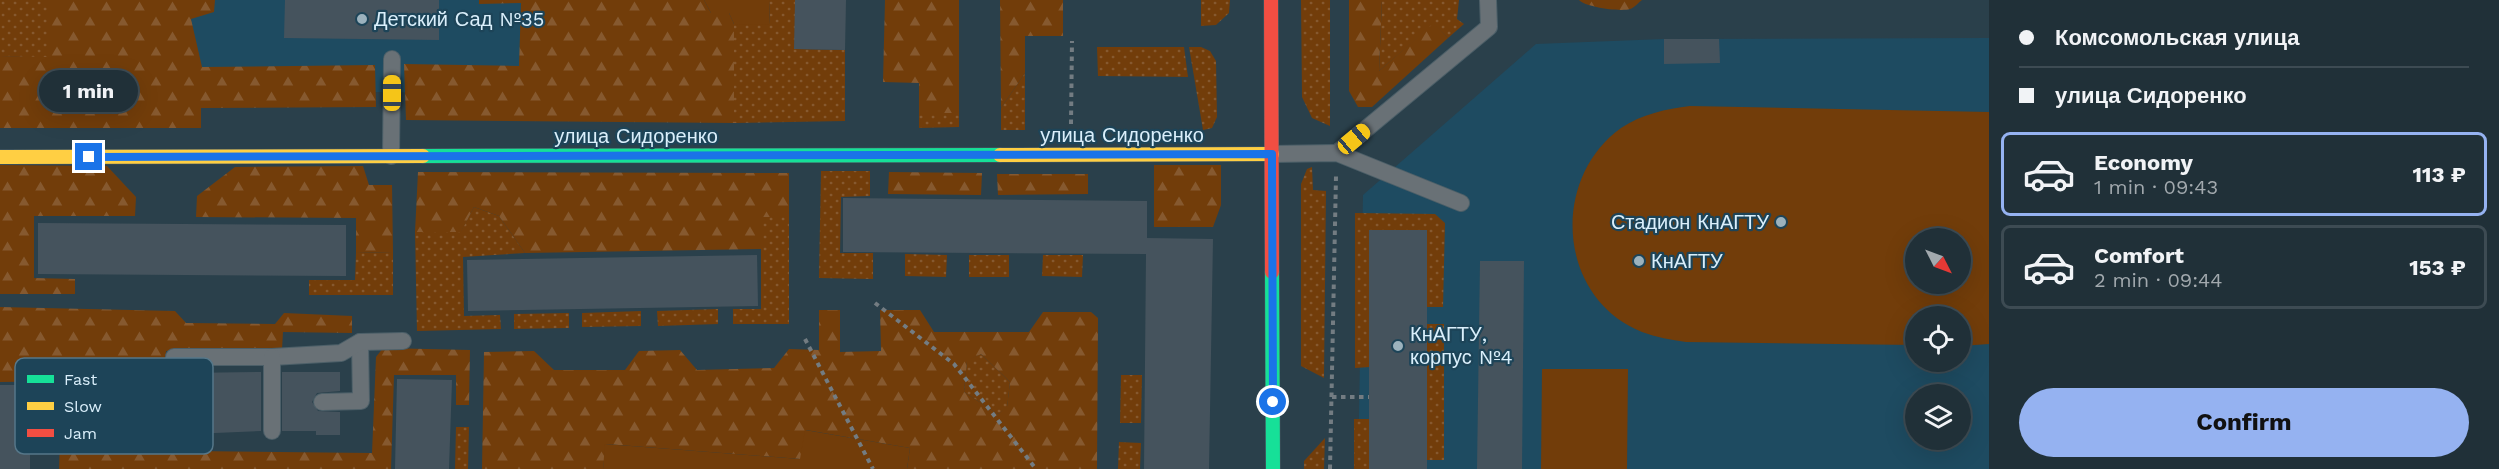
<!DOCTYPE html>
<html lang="en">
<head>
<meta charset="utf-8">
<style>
	:root { --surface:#203038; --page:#2d3c43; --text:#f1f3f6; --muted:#a2a9ae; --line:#3d4b53; --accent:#95b2f1 }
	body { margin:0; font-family:"Work Sans",sans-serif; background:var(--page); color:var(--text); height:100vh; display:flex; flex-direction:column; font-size:22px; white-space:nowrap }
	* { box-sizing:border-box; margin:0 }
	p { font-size:20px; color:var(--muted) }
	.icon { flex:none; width:33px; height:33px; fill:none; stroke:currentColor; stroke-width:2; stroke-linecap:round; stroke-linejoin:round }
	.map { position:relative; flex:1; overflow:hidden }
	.panel { display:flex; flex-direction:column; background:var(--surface); width:510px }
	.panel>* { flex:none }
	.top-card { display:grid; align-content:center; height:132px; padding:0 30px; background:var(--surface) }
	.needle { width:39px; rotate:132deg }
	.fabs { position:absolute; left:1905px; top:228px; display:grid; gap:12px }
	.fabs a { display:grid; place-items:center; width:66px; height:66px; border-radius:50%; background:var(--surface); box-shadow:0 6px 24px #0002,0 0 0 2px var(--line); font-size:30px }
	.end { position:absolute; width:27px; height:27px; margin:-14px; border:8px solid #1a73e8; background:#fff; box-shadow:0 0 0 3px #fff }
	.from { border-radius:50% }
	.bubble { position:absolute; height:42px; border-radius:21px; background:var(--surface); box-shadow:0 6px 24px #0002,0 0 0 2px var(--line); font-size:20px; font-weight:700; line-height:42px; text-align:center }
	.car { position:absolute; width:18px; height:36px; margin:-18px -9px; border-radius:8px; box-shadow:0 0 4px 2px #0007; background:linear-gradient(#f5c518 24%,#345 0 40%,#f5c518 0 76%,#345 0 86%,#f5c518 0) }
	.top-card b { display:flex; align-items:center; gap:21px; height:57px; font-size:22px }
	.top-card b+b { border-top:2px solid var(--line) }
	.top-card i { width:15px; height:15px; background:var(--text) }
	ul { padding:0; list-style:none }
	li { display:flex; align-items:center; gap:18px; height:84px; margin:0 12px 9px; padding:0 18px; border:3px solid var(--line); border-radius:9px }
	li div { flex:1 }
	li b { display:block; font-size:22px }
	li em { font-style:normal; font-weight:700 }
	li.selected { border-color:var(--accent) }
	li>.icon { width:54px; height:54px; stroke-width:1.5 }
	.button { display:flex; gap:12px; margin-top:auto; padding:12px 30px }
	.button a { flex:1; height:69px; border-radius:36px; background:var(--accent); color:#111; font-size:24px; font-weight:700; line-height:69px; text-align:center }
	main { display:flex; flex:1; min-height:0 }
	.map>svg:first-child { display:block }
	.built { fill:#1e4b61; fill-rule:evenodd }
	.grass { fill:url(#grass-dots) }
	.forest { fill:url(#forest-firs); fill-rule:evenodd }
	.park { fill:#723d0a; fill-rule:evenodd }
	.building { fill:#45535d }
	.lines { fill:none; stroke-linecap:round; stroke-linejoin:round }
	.lane-casing { stroke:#4c5f68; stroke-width:18 }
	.fast-casing { stroke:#4c5f68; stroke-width:15 }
	.slow-casing { stroke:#4c5f68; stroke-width:15 }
	.jam-casing { stroke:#4c5f68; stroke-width:15 }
	.path { stroke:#737c82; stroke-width:4; stroke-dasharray:4.5 4.5; stroke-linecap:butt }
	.lane { stroke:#697176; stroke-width:16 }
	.fast { stroke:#16e098; stroke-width:14 }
	.slow { stroke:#ffcf43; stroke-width:14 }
	.jam { stroke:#f24e42; stroke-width:14 }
	.route { stroke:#1a73e8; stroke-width:8 }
	.poi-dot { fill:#9cb2bd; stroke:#1d4458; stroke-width:2 }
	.labels { text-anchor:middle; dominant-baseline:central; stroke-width:4.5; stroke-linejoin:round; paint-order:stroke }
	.poi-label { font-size:20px; fill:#daeffb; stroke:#1d4458; text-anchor:start }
	.street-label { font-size:20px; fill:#daeffb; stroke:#1d4458 }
	.key { fill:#1d4458; stroke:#567789; stroke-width:1.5 }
	.key-label { font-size:16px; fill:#daeffb }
</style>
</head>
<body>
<main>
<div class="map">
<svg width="1989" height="469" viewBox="0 0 1989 469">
	<defs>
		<pattern id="grass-dots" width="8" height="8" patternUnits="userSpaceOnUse" patternTransform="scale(1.5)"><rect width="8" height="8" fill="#723d0a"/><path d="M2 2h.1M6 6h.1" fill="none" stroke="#86592f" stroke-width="1.8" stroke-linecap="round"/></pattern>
		<pattern id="forest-firs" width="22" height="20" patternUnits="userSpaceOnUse" patternTransform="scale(1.5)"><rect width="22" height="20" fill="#723d0a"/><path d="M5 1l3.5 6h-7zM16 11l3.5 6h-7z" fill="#86592f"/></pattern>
	</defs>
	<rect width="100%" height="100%" fill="#2a404b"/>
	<g class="built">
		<polygon points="70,0 639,0 639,94 70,90"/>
		<path d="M1989,38V469H1358L1363,195L1536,44L1664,39ZM1916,238H1960V284H1916ZM1916,316H1960V362H1916ZM1916,394H1960V440H1916Z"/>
	</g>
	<g class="grass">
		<polygon points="0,0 48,0 48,58 0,56"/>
		<polygon points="769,0 795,0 795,49 845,50 845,121 734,123 734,24 770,24"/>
		<polygon points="1201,0 1230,0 1229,13 1216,25 1201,26"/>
		<polygon points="1301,0 1330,0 1330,126 1312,118 1302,97"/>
		<polygon points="1382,0 1459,0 1457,19 1464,24 1448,38 1434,24 1379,71"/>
		<polygon points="1097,47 1184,47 1188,77 1098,76"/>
		<polygon points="1189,47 1201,47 1210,51 1216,61 1217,117 1212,128 1203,130"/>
		<polygon points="1025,73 1025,130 1001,130 1001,108"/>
		<polygon points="919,113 959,113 959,127 919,128"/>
		<polygon points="1312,167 1313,190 1326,191 1324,378 1301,366 1301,184 1307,169"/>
		<polygon points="821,171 870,171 870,196 841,197 840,253 873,253 873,279 819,278"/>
		<polygon points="474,207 499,216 525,253 463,257 464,316 500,315 501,329 417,331 415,232 461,231"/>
		<polygon points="1355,213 1435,214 1445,223 1443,307 1427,307 1427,230 1369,230 1370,367 1355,368"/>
		<polygon points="761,217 789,217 789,324 733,324 733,309 761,309"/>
		<polygon points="393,252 393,295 309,295 309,280 355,280 356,253"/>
		<polygon points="905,254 947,255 946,277 905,276"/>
		<rect x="969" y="255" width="40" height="22"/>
		<polygon points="1043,255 1083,255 1082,277 1042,276"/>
		<polygon points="718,309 718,324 658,326 657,311"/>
		<polygon points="641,311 641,326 582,327 582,313"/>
		<polygon points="569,313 569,328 514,329 514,314"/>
		<rect x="1427" y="324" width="17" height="136"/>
		<polygon points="981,354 1010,382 1007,408 998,414 964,392 967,360"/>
		<polygon points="1121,375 1142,375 1141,423 1120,423"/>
		<rect x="1354" y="419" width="15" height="50"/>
		<polygon points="456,427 469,427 468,469 455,469"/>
		<polygon points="1325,438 1324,469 1304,469 1304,461"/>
		<polygon points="1119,442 1141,443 1140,469 1118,469"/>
	</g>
	<g class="forest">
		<polygon points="48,0 215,0 214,12 191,19 202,67 375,65 376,107 201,108 201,128 0,128 0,56 48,57"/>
		<polygon points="479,0 704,0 711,13 729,13 734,24 734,123 406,120 404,64 519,66 521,3 479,4"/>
		<polygon points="885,0 959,0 959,113 919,113 919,83 883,82"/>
		<polygon points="1000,0 1063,0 1063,36 1025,36 1025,73 1001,108"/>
		<polygon points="1349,0 1382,0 1379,71 1434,23 1448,38 1372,107 1358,107 1349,91"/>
		<path d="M1579,0H1642C1639,2 1634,8 1630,9C1620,12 1585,7 1579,0Z"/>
		<polygon points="0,165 107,166 136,197 135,216 34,216 34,278 75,279 75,294 0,294"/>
		<polygon points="1154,165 1221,165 1221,205 1213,227 1154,227"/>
		<polygon points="363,166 369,185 392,185 393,252 356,253 356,218 196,217 197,196 235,167"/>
		<polygon points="418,172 789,173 789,217 761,217 761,249 525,253 499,216 474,207 461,232 415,232"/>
		<polygon points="889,172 982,173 981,195 888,194"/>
		<polygon points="997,174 1088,174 1088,194 998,195"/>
		<polygon points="0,307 175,311 186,323 275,324 284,313 352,316 352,333 283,332 282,349 166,351 165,380 0,382"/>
		<path d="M819,310H840V352L881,351L880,310H920L934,332H1029L1043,312H1091L1098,318L1097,469H907L910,448L806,430L801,459L606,444L603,469H482L484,352L534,351L554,370H625L639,351L680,350L697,370L774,368L789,349L819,350ZM981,354L1010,382L1007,407L998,414L964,392L967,361Z"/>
		<polygon points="383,348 470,350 469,405 456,405 456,375 394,375 391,469 59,469 62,384 104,383 103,450 372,453 376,357"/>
	</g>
	<g class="park">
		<polygon points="704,0 769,0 770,25 734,24 729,13 711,13"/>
		<path d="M1690,106L1989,112V344L1961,346L1960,316H1916L1915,345L1686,342C1671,340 1656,337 1642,332C1557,298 1550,179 1621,128C1642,114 1666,109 1690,106ZM1960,238V284H1916V238Z"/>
		<polygon points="1542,369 1628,369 1627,469 1541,469"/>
		<polygon points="805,430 910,448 907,469 603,469 605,444 800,459"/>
	</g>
	<g class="building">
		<polygon points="285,0 439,0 439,40 284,38"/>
		<polygon points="795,0 846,0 845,50 794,49"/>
		<polygon points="1664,39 1719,39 1720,63 1664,64"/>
		<polygon points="843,198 1147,201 1147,238 1213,239 1209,469 1144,469 1146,254 843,252"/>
		<polygon points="38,223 346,225 346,276 38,274"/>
		<rect x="1369" y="230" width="58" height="239"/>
		<polygon points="757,255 758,306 468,311 467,260"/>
		<polygon points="1480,261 1524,261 1522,469 1477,469"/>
		<polygon points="261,372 261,431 215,433 109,433 110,389 164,390 166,418 176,423 184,419 185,413 185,373"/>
		<polygon points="282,372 340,372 340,391 317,393 312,402 318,411 340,412 340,435 316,435 316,431 282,431"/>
		<polygon points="397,379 452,380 449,469 395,469"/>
		<rect x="0" y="385" width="30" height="84"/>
	</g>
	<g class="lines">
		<defs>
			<g id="lane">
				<polyline points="1337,153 1489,27 1488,0"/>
				<polyline points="1272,154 1337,153 1461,203"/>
				<polyline points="391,156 392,59"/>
				<polyline points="322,402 361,401 360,342"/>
				<polyline points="175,413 174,357 272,357 341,353 360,342 403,341"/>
				<polyline points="272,431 272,357"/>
			</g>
			<g id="fast">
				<polyline points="423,156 1000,155"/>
				<polyline points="1272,272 1273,469"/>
			</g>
			<g id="slow">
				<polyline points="1000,155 1272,154"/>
				<polyline points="0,157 423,156"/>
			</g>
			<polyline id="jam" points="1271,0 1272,272"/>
		</defs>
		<use href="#lane" class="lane-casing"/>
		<use href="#fast" class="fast-casing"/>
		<use href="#slow" class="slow-casing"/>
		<use href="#jam" class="jam-casing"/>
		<g class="path">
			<polyline points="1071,124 1072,41"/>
			<polyline points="875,303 954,364 1036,469"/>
			<polyline points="805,339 873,469"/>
			<polyline points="1332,397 1369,397"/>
			<polyline points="1330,469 1336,176"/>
		</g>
		<use href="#lane" class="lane"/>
		<use href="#fast" class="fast"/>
		<use href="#slow" class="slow"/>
		<use href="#jam" class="jam"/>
	</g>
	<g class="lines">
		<polyline class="route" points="89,157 1272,154 1273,402"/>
	</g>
	<g class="poi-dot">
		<circle cx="362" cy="19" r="6"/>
		<circle cx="1781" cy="222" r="6"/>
		<circle cx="1639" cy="261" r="6"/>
		<circle cx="1398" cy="346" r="6"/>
	</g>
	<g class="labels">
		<g class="poi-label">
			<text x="374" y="19">Детский Сад №35</text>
			<text x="1769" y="222" text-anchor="end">Стадион КнАГТУ</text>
			<text x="1651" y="261">КнАГТУ</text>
			<text x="1410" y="334">КнАГТУ,<tspan x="1410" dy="23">корпус №4</tspan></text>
		</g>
		<g class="street-label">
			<text x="1122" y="135">улица Сидоренко</text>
			<text x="636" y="136">улица Сидоренко</text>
		</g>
	</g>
	<rect x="15" y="358" width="198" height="96" rx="9" class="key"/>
	<rect x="27" y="375" width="27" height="8" fill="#16e098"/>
	<rect x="27" y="402" width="27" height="8" fill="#ffcf43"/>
	<rect x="27" y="429" width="27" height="8" fill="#f24e42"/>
	<g class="key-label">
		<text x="64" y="385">Fast</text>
		<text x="64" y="412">Slow</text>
		<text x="64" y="439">Jam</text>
	</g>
</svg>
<div class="fabs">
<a><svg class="needle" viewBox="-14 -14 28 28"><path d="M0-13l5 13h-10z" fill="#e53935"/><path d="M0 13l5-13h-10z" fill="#a2a9ae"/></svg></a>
<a><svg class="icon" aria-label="locate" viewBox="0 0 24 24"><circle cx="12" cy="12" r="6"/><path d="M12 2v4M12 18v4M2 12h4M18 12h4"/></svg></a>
<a><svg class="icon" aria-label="layers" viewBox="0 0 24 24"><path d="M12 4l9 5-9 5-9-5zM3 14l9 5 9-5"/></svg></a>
</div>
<i class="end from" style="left:1273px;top:402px"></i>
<i class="end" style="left:89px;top:157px"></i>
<div class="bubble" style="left:39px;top:70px;width:99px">1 min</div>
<i class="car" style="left:392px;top:93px;rotate:0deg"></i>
<i class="car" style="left:1354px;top:139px;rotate:50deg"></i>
</div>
<section class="panel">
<div class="top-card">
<b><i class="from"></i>Комсомольская улица</b>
<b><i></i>улица Сидоренко</b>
</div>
<ul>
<li class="selected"><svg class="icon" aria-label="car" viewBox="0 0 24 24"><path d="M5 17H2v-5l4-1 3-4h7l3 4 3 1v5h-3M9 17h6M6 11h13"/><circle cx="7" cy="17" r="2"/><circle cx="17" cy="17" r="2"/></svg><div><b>Economy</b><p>1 min · 09:43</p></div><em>113 ₽</em></li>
<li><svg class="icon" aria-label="car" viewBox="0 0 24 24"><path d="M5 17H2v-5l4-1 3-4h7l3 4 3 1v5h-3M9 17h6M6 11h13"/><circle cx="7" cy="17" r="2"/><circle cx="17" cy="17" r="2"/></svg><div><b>Comfort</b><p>2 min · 09:44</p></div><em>153 ₽</em></li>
</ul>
<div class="button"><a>Confirm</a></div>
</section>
</main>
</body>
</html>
